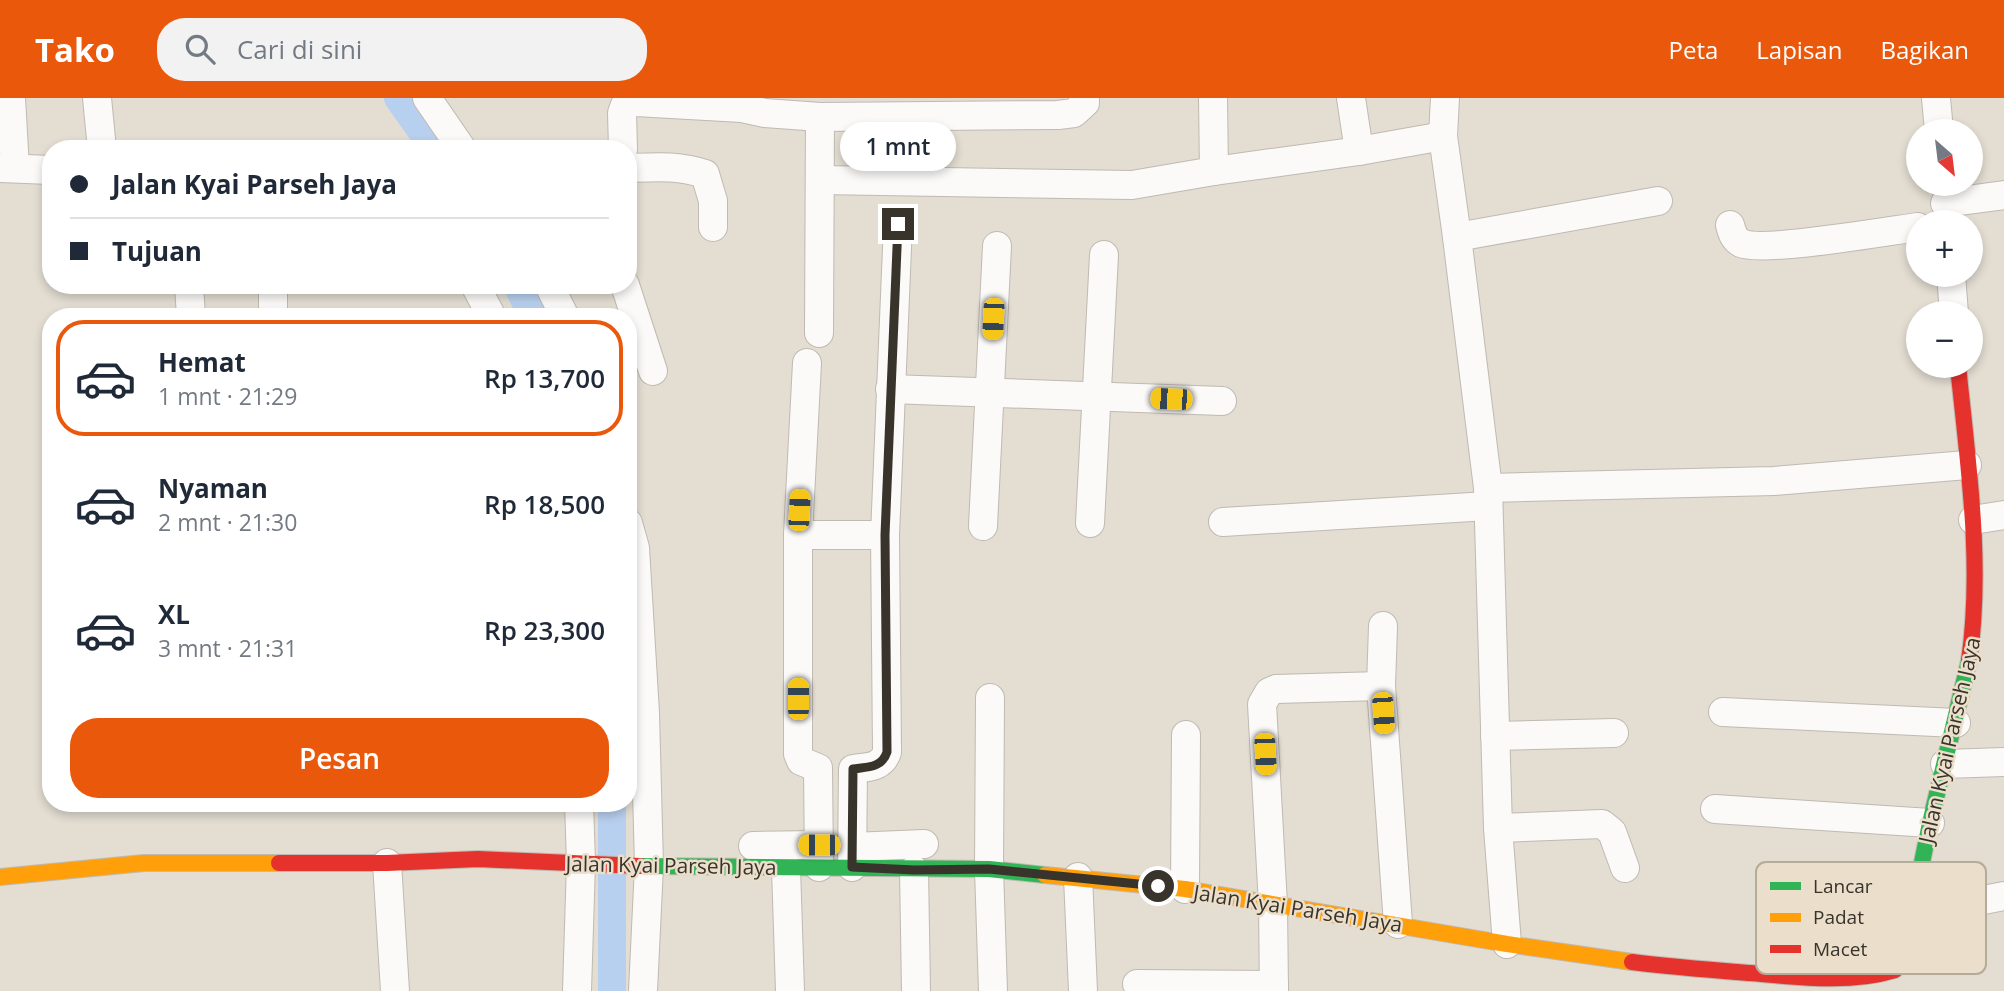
<!DOCTYPE html>
<html lang="id">
<head>
<meta charset="utf-8">
<style>
	:root { --surface:#fff; --page:#f2f2f3; --text:#1f2937; --muted:#747a83; --line:#e0e1e3; --accent:#ea580c }
	body { margin:0; font-family:"Open Sans",sans-serif; background:var(--page); color:var(--text); height:100vh; display:flex; flex-direction:column; font-size:26px; white-space:nowrap }
	* { box-sizing:border-box; margin:0 }
	p { font-size:23px; color:var(--muted) }
	.icon { flex:none; width:38px; height:38px; fill:none; stroke:currentColor; stroke-width:2; stroke-linecap:round; stroke-linejoin:round }
	.map { position:relative; flex:1; overflow:hidden }
	.side { position:absolute; left:42px; top:210px; width:595px; height:504px; display:flex; flex-direction:column; background:var(--surface); border-radius:28px; box-shadow:0 4px 10px #0003 }
	.side>* { flex:none }
	.top-card { position:absolute; left:42px; top:42px; width:595px; height:154px; border-radius:28px; box-shadow:0 4px 10px #0003; display:grid; align-content:center; height:154px; padding:0 28px; background:var(--surface) }
	.needle { width:46px; rotate:152deg }
	.controls { position:absolute; left:1906px; top:21px; display:grid; gap:14px }
	.controls a { display:grid; place-items:center; width:77px; height:77px; border-radius:50%; background:var(--surface); box-shadow:0 4px 10px #0003; font-size:35px }
	.end { position:absolute; width:32px; height:32px; margin:-16px; border:9px solid #38332b; background:#fff; box-shadow:0 0 0 4px #fff }
	.from { border-radius:50% }
	.bubble { position:absolute; height:49px; border-radius:24px; background:var(--surface); box-shadow:0 4px 10px #0003; font-size:23px; font-weight:600; line-height:49px; text-align:center }
	.car { position:absolute; width:21px; height:42px; margin:-21px -10px; border-radius:9px; box-shadow:0 0 5px 2px #0007; background:linear-gradient(#f5c518 24%,#345 0 40%,#f5c518 0 76%,#345 0 86%,#f5c518 0) }
	.top-card b { display:flex; align-items:center; gap:24px; height:66px; font-size:26px }
	.top-card b+b { border-top:2px solid var(--line) }
	.top-card i { width:18px; height:18px; background:var(--text) }
	ul { padding:12px 0 0; list-style:none }
	li { display:flex; align-items:center; gap:21px; height:116px; margin:0 14px 10px; padding:0 14px; border:4px solid transparent; border-radius:28px }
	li div { flex:1 }
	li b { display:block; font-size:26px }
	li em { font-style:normal; font-weight:600 }
	li.selected { border-color:var(--accent) }
	li>.icon { width:63px; height:63px; stroke-width:1.5 }
	.primary-button { display:flex; gap:14px; margin-top:auto; padding:14px 28px }
	.primary-button a { flex:1; height:80px; border-radius:28px; background:var(--accent); color:#fff; font-size:28px; font-weight:600; line-height:80px; text-align:center }
	header { display:flex; align-items:center; gap:42px; box-sizing:border-box; height:98px; padding:0 35px; background:var(--accent); color:#fff }
	header strong { font-size:33px }
	nav { display:flex; gap:38px; margin-inline-start:auto; font-size:24px }
	.search { width:490px; height:63px; background:var(--page); display:flex; align-items:center; gap:18px; box-sizing:border-box; padding:0 24px; border-radius:28px; color:var(--muted); font-size:26px }
	.map>svg:first-child { display:block }
	.lines { fill:none; stroke-linecap:round; stroke-linejoin:round }
	.canal { stroke:#b8d0ef; stroke-width:28 }
	.street-casing { stroke:#bfbab2; stroke-width:30 }
	.fast-casing { stroke:#bfbab2; stroke-width:18 }
	.slow-casing { stroke:#bfbab2; stroke-width:18 }
	.jam-casing { stroke:#bfbab2; stroke-width:18 }
	.street { stroke:#fbfaf8; stroke-width:28 }
	.fast { stroke:#30b455; stroke-width:16 }
	.slow { stroke:#ff9f0a; stroke-width:16 }
	.jam { stroke:#e5322d; stroke-width:16 }
	.route { stroke:#38332b; stroke-width:9 }
	.labels { text-anchor:middle; dominant-baseline:central; stroke-width:5; stroke-linejoin:round; paint-order:stroke }
	.street-label { font-size:21px; fill:#38332b; stroke:#ebdeca }
	.key { fill:#ebdeca; stroke:#b5ab9a; stroke-width:2 }
	.key-label { font-size:19px; fill:#38332b }
</style>
</head>
<body>
<header>
<strong>Tako</strong>
<div class="search"><svg class="icon" aria-label="search" viewBox="0 0 24 24"><circle cx="10" cy="10" r="6"/><path d="M15 15l6 6"/></svg>Cari di sini</div>
<nav><a>Peta</a><a>Lapisan</a><a>Bagikan</a></nav>
</header>
<div class="map">
<svg width="2004" height="893" viewBox="0 0 2004 893">
	<rect width="100%" height="100%" fill="#e3ddd2"/>
	<g class="lines">
		<g class="canal">
			<polyline points="398,0 434,51"/>
			<polyline points="517,187 533,219"/>
			<polyline points="612,705 612,893"/>
		</g>
		<defs>
			<g id="street">
				<polyline points="11,0 15,70"/>
				<polyline points="97,0 102,51"/>
				<polyline points="427,0 462,51"/>
				<polyline points="1213,0 1214,73"/>
				<polyline points="1351,0 1359,53"/>
				<polyline points="1445,0 1443,38 1457,139"/>
				<polyline points="1936,0 1939,33"/>
				<polyline points="623,51 622,15 625,7 636,4 742,10 765,15 820,19 1058,17 1074,15 1085,5 1085,0"/>
				<polyline points="0,70 51,72"/>
				<path d="M628,70C655,69 679,67 705,76L713,103V129"/>
				<polyline points="820,82 1132,87 1214,73 1359,53 1443,38"/>
				<polyline points="1945,105 2004,97"/>
				<path d="M1730,127C1732,135 1734,141 1741,145C1762,155 1888,133 1918,129"/>
				<polyline points="1951,177 1954,215"/>
				<polyline points="189,187 191,219"/>
				<polyline points="273,187 273,214"/>
				<polyline points="475,187 492,219"/>
				<polyline points="549,187 565,219"/>
				<polyline points="625,187 653,273"/>
				<polyline points="819,235 820,19"/>
				<polyline points="890,291 1222,303"/>
				<polyline points="1488,390 1774,383 1967,367"/>
				<polyline points="1973,422 2004,417"/>
				<polyline points="1223,424 1488,408"/>
				<polyline points="628,425 635,450 645,615 649,768 643,893"/>
				<polyline points="1090,425 1104,157"/>
				<polyline points="983,428 997,148"/>
				<polyline points="798,437 807,265"/>
				<polyline points="1383,528 1381,588 1398,826"/>
				<polyline points="990,600 989,771 993,893"/>
				<polyline points="1723,614 1956,625"/>
				<polyline points="1495,638 1614,635"/>
				<polyline points="1945,666 2004,664"/>
				<polyline points="1715,711 1930,725"/>
				<polyline points="1498,730 1602,726 1612,734 1625,770"/>
				<polyline points="753,748 819,747"/>
				<polyline points="852,749 924,746"/>
				<polyline points="387,765 395,893"/>
				<polyline points="819,769 818,670 801,663 798,656 798,437 885,437"/>
				<path d="M852,769L853,671C867,669 882,670 887,654L885,437L898,126"/>
				<polyline points="786,770 790,893"/>
				<polyline points="914,772 916,893"/>
				<polyline points="1078,779 1083,893"/>
				<polyline points="1185,791 1186,637"/>
				<polyline points="1912,816 2004,798"/>
				<polyline points="1507,846 1498,730 1488,390 1457,139 1658,103"/>
				<polyline points="1137,886 1274,887"/>
				<polyline points="577,893 581,765 579,705"/>
				<polyline points="1274,893 1273,807 1262,606 1269,594 1276,591 1381,588"/>
			</g>
			<g id="fast">
				<polyline points="640,768 989,771 1045,777"/>
				<polyline points="1910,824 1930,725 1969,563"/>
			</g>
			<g id="slow">
				<polyline points="1045,777 1185,791 1507,846 1632,864"/>
				<polyline points="0,779 144,765 279,765"/>
			</g>
			<g id="jam">
				<path d="M1958,268C1968,366 1983,466 1969,563"/>
				<polyline points="279,765 387,765 478,761 640,768"/>
				<path d="M1632,864C1671,869 1711,872 1750,875C1798,879 1849,886 1895,872L1902,861L1910,824"/>
			</g>
		</defs>
		<use href="#street" class="street-casing"/>
		<use href="#fast" class="fast-casing"/>
		<use href="#slow" class="slow-casing"/>
		<use href="#jam" class="jam-casing"/>
		<use href="#street" class="street"/>
		<use href="#fast" class="fast"/>
		<use href="#slow" class="slow"/>
		<use href="#jam" class="jam"/>
	</g>
	<g class="lines">
		<path class="route" d="M898,126L885,437L887,654C882,670 867,669 853,671L852,769L914,772L989,771L1158,788"/>
	</g>
	<g class="labels">
		<g class="street-label">
			<text transform="translate(1949 642) rotate(-77)">Jalan Kyai Parseh Jaya</text>
			<text transform="translate(671 767) rotate(1)">Jalan Kyai Parseh Jaya</text>
			<text transform="translate(1298 810) rotate(9)">Jalan Kyai Parseh Jaya</text>
		</g>
	</g>
	<rect x="1756" y="764" width="230" height="112" rx="10" class="key"/>
	<rect x="1770" y="784" width="31" height="8" fill="#30b455"/>
	<rect x="1770" y="815" width="31" height="9" fill="#ff9f0a"/>
	<rect x="1770" y="847" width="31" height="8" fill="#e5322d"/>
	<g class="key-label">
		<text x="1813" y="795">Lancar</text>
		<text x="1813" y="826">Padat</text>
		<text x="1813" y="858">Macet</text>
	</g>
</svg>
<div class="controls">
<a><svg class="needle" viewBox="-14 -14 28 28"><path d="M0-13l5 13h-10z" fill="#e53935"/><path d="M0 13l5-13h-10z" fill="#747a83"/></svg></a>
<a>+</a>
<a>−</a>
</div>
<i class="end from" style="left:1158px;top:788px"></i>
<i class="end" style="left:898px;top:126px"></i>
<div class="bubble" style="left:840px;top:24px;width:116px">1 mnt</div>
<i class="car" style="left:993px;top:221px;rotate:183deg"></i>
<i class="car" style="left:1171px;top:301px;rotate:272deg"></i>
<i class="car" style="left:799px;top:412px;rotate:3deg"></i>
<i class="car" style="left:798px;top:601px;rotate:0deg"></i>
<i class="car" style="left:1383px;top:615px;rotate:176deg"></i>
<i class="car" style="left:1265px;top:656px;rotate:177deg"></i>
<i class="car" style="left:819px;top:747px;rotate:270deg"></i>
<div class="top-card">
<b><i class="from"></i>Jalan Kyai Parseh Jaya</b>
<b><i></i>Tujuan</b>
</div>
<section class="side">
<ul>
<li class="selected"><svg class="icon" aria-label="car" viewBox="0 0 24 24"><path d="M5 17H2v-5l4-1 3-4h7l3 4 3 1v5h-3M9 17h6M6 11h13"/><circle cx="7" cy="17" r="2"/><circle cx="17" cy="17" r="2"/></svg><div><b>Hemat</b><p>1 mnt · 21:29</p></div><em>Rp 13,700</em></li>
<li><svg class="icon" aria-label="car" viewBox="0 0 24 24"><path d="M5 17H2v-5l4-1 3-4h7l3 4 3 1v5h-3M9 17h6M6 11h13"/><circle cx="7" cy="17" r="2"/><circle cx="17" cy="17" r="2"/></svg><div><b>Nyaman</b><p>2 mnt · 21:30</p></div><em>Rp 18,500</em></li>
<li><svg class="icon" aria-label="car" viewBox="0 0 24 24"><path d="M5 17H2v-5l4-1 3-4h7l3 4 3 1v5h-3M9 17h6M6 11h13"/><circle cx="7" cy="17" r="2"/><circle cx="17" cy="17" r="2"/></svg><div><b>XL</b><p>3 mnt · 21:31</p></div><em>Rp 23,300</em></li>
</ul>
<div class="primary-button"><a>Pesan</a></div>
</section>
</div>
</body>
</html>
